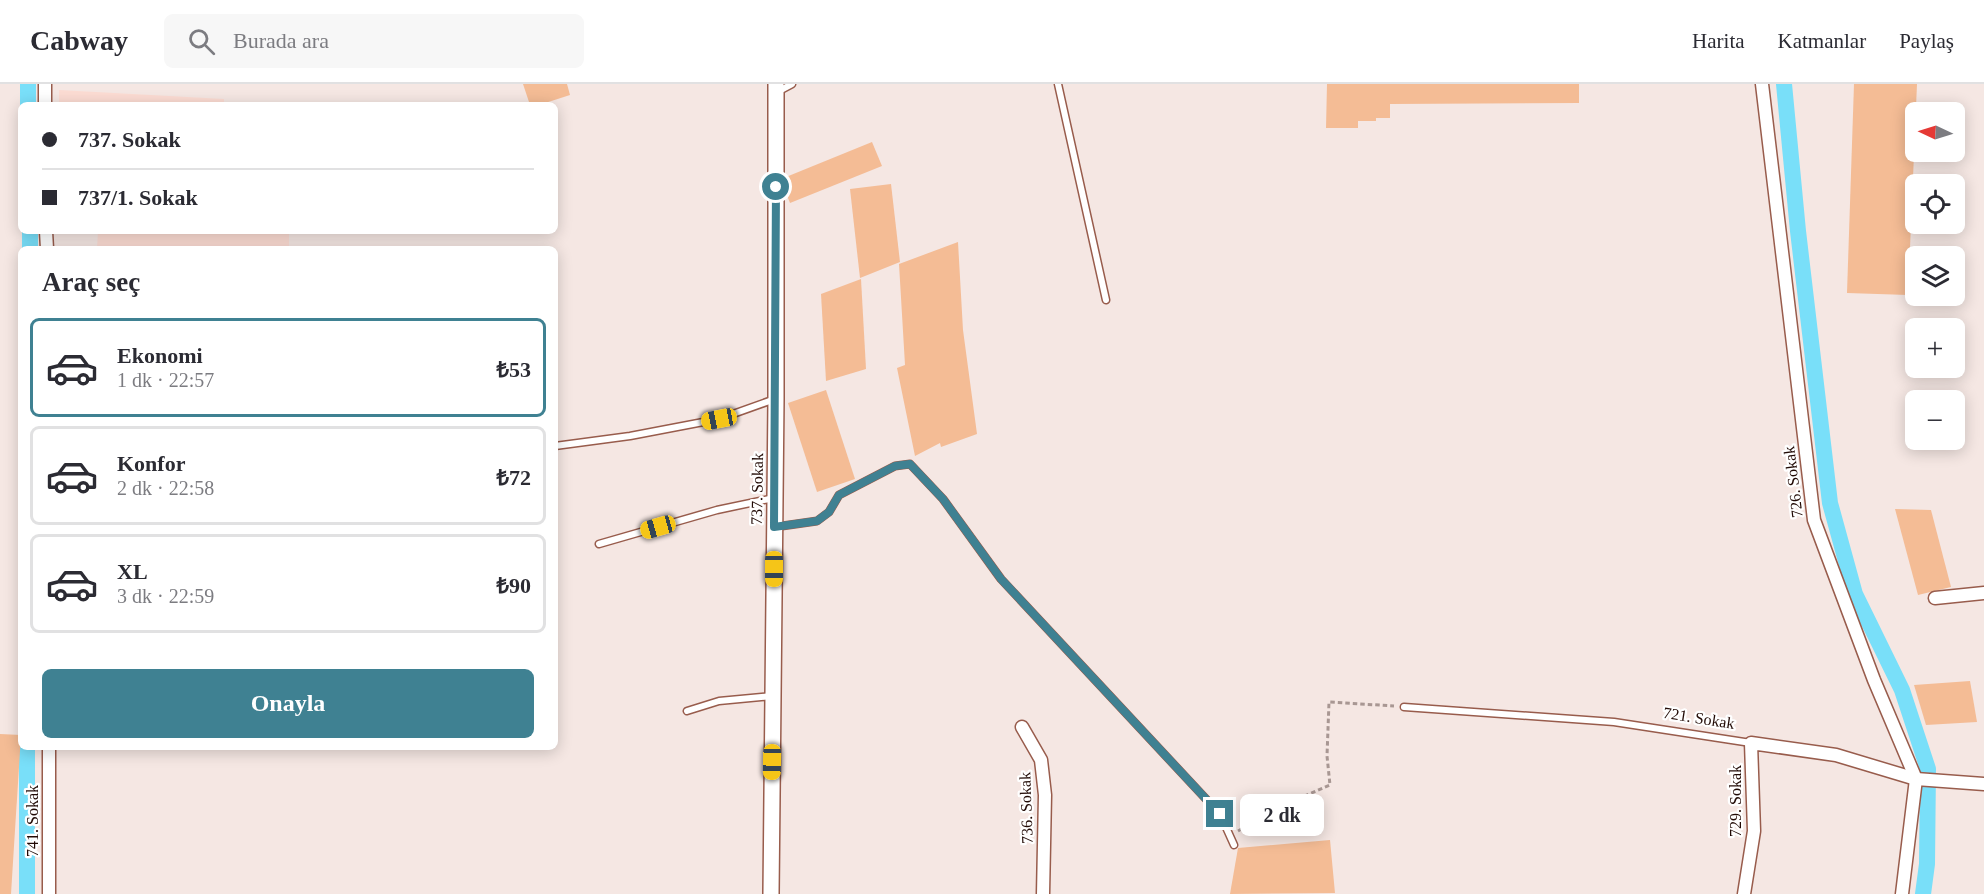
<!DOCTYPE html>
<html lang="tr">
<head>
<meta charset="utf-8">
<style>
	:root { --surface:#fff; --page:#f7f7f7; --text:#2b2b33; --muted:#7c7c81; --line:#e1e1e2; --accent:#3f8192 }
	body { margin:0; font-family:"Times New Roman",serif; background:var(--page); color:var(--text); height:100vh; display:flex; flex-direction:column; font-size:22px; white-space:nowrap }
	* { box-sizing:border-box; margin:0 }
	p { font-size:20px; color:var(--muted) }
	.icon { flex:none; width:33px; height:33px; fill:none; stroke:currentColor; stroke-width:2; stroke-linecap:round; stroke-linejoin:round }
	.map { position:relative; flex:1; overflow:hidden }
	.drawer { position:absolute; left:18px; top:162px; width:540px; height:504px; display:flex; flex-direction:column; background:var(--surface); border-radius:9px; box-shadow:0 3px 15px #0003 }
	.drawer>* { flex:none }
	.guide { position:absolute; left:18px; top:18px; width:540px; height:132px; border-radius:9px; box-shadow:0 3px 15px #0003; display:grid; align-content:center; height:132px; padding:0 24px; background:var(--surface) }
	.needle { width:39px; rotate:274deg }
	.fabs { position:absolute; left:1905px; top:18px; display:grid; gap:12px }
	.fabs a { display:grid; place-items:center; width:60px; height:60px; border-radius:9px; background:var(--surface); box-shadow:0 3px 15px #0003; font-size:30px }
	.end { position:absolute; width:27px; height:27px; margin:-14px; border:8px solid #3f8192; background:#fff; box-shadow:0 0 0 3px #fff }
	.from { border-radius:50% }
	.bubble { position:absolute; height:42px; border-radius:9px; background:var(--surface); box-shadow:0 3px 15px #0003; font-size:20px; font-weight:600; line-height:42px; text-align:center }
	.car { position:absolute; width:18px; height:36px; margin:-18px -9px; border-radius:8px; box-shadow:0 0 4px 2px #0007; background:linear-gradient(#f5c518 24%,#345 0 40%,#f5c518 0 76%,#345 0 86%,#f5c518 0) }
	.guide b { display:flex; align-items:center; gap:21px; height:57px; font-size:22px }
	.guide b+b { border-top:2px solid var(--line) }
	.guide i { width:15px; height:15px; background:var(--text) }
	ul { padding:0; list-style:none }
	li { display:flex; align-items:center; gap:18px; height:99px; margin:0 12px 9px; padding:0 12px; border:3px solid var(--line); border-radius:9px }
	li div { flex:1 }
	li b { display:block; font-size:22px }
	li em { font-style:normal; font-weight:600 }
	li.on { border-color:var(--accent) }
	li>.icon { width:54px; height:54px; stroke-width:1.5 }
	h2 { padding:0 24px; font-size:27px; line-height:72px }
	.primary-button { display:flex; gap:12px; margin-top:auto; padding:12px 24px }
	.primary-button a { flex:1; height:69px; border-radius:9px; background:var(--accent); color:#fff; font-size:24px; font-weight:600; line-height:69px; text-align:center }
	header { display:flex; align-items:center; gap:36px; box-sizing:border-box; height:84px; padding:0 30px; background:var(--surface); border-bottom:2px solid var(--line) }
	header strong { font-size:28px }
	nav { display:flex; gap:33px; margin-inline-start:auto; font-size:21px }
	.search { width:420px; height:54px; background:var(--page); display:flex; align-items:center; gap:15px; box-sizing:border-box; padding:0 21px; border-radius:9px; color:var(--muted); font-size:22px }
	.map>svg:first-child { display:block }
	.built { fill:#fcdcd3 }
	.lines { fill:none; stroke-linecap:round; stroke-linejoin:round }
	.canal { stroke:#79dff9; stroke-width:16 }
	.building { fill:#f4bc95 }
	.service-casing { stroke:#985c4c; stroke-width:9 }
	.minor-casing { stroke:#985c4c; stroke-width:15 }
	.tertiary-casing { stroke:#985c4c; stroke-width:18 }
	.path { stroke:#a89793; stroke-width:3; stroke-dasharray:4.5 3; stroke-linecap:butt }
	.service { stroke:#fff; stroke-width:6 }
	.minor { stroke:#fff; stroke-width:12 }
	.tertiary { stroke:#fff; stroke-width:15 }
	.route { stroke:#3f8192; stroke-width:8 }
	.labels { text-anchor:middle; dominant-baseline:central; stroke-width:4.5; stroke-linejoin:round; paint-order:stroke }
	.street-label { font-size:16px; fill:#210a05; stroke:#fff }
</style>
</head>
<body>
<header>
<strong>Cabway</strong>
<div class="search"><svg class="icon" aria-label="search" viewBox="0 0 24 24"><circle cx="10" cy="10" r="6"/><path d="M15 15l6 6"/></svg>Burada ara</div>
<nav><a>Harita</a><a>Katmanlar</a><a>Paylaş</a></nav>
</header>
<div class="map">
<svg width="1984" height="810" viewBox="0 0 1984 810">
	<rect width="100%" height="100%" fill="#f5e7e3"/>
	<g class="built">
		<polygon points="59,6 224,15 224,21 59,21"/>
		<polygon points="98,147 289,147 289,165 97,165"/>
	</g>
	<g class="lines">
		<g class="canal">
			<polyline points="28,0 28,21"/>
			<polyline points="1784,0 1798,147 1830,419 1855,510 1902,606 1928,685 1927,780 1923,810"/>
			<polyline points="30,147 30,165"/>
			<polyline points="27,810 27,663"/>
		</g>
	</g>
	<g class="building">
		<polygon points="523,0 567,0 570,11 539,21 530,21"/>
		<polygon points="1327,0 1579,0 1579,19 1390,20 1390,34 1376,34 1376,37 1358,37 1358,44 1326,44"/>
		<polygon points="1854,0 1917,0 1908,211 1847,209"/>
		<polygon points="872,58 882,82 790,119 786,109 786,93"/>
		<polygon points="891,100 900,178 860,194 850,105"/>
		<polygon points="958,158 963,246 977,350 941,363 940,359 915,372 897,284 905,281 899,180"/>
		<polygon points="861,195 866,285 826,297 821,210"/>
		<polygon points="826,306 855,395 817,408 788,319"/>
		<polygon points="1895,425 1931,426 1951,503 1918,511"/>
		<polygon points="1970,597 1977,638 1926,641 1914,601"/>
		<polygon points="0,650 21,651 11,810 0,810"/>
		<polygon points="1330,756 1335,809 1230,810 1238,764"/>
	</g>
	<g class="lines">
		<defs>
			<g id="service">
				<polyline points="1058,0 1106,216"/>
				<polyline points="777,8 792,0"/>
				<polyline points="555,362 630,352 719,335 775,315"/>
				<polyline points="775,443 817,437 829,428 839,411 895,382 910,380 943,415 1001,495 1220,730 1234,761"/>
				<polyline points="599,460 717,426 774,414"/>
				<polyline points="1404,623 1614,638 1751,659"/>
				<polyline points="687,627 719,617 772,612"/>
			</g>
			<g id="minor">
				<polyline points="45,0 45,21"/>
				<polyline points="1762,0 1814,436 1874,596 1916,695 1902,810"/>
				<polyline points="46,147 47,165"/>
				<polyline points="1935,514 1984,509"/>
				<polyline points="1022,643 1041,676 1045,711 1043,810"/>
				<polyline points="49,663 49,810"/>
				<polyline points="1744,810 1754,747 1751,659 1836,671 1916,695 1984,700"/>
			</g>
			<polyline id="tertiary" points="771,810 776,315 776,0"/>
		</defs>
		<use href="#service" class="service-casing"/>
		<use href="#minor" class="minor-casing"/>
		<use href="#tertiary" class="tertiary-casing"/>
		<polyline class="path" points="1238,747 1286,720 1330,701 1327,672 1329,618 1394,622"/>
		<use href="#service" class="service"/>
		<use href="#minor" class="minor"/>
		<use href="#tertiary" class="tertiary"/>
	</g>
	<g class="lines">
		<polyline class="route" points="776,103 774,443 817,437 829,428 839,411 895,382 910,380 943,415 1001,495 1220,730"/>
	</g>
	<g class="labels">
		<g class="street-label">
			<text transform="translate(1793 398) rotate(-97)">726. Sokak</text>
			<text transform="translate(757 405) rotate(-89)">737. Sokak</text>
			<text transform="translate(1699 634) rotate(9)">721. Sokak</text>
			<text transform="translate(1735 717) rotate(-90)">729. Sokak</text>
			<text transform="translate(1026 724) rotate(-92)">736. Sokak</text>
			<text transform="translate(32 737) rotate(-90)">741. Sokak</text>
		</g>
	</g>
</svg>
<div class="fabs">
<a><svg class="needle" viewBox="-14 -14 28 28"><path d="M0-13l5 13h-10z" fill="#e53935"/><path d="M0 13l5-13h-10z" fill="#7c7c81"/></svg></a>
<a><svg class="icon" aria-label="locate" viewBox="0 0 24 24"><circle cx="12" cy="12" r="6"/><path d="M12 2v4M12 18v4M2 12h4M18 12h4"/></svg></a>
<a><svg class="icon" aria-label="layers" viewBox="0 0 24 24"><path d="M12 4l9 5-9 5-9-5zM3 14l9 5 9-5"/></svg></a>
<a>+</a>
<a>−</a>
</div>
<i class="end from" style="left:776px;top:103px"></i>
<i class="end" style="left:1220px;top:730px"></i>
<div class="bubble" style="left:1240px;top:710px;width:84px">2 dk</div>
<i class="car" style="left:719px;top:335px;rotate:259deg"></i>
<i class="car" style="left:658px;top:443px;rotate:254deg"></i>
<i class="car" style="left:774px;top:485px;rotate:180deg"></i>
<i class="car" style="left:772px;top:678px;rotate:181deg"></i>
<div class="guide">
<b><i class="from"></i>737. Sokak</b>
<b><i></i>737/1. Sokak</b>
</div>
<section class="drawer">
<h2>Araç seç</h2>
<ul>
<li class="on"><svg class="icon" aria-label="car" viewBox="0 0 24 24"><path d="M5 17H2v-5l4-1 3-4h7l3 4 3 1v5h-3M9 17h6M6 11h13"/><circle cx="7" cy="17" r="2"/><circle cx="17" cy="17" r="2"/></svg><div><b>Ekonomi</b><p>1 dk · 22:57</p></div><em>₺53</em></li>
<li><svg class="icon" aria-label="car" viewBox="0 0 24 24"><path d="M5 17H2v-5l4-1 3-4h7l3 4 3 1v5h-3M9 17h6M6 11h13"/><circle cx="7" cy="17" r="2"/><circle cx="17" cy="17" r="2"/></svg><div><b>Konfor</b><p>2 dk · 22:58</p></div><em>₺72</em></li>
<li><svg class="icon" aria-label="car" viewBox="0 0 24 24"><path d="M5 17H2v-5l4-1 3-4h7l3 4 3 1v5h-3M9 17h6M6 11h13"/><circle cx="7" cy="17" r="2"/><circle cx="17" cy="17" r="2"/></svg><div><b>XL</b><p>3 dk · 22:59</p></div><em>₺90</em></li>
</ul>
<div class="primary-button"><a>Onayla</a></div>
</section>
</div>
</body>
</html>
